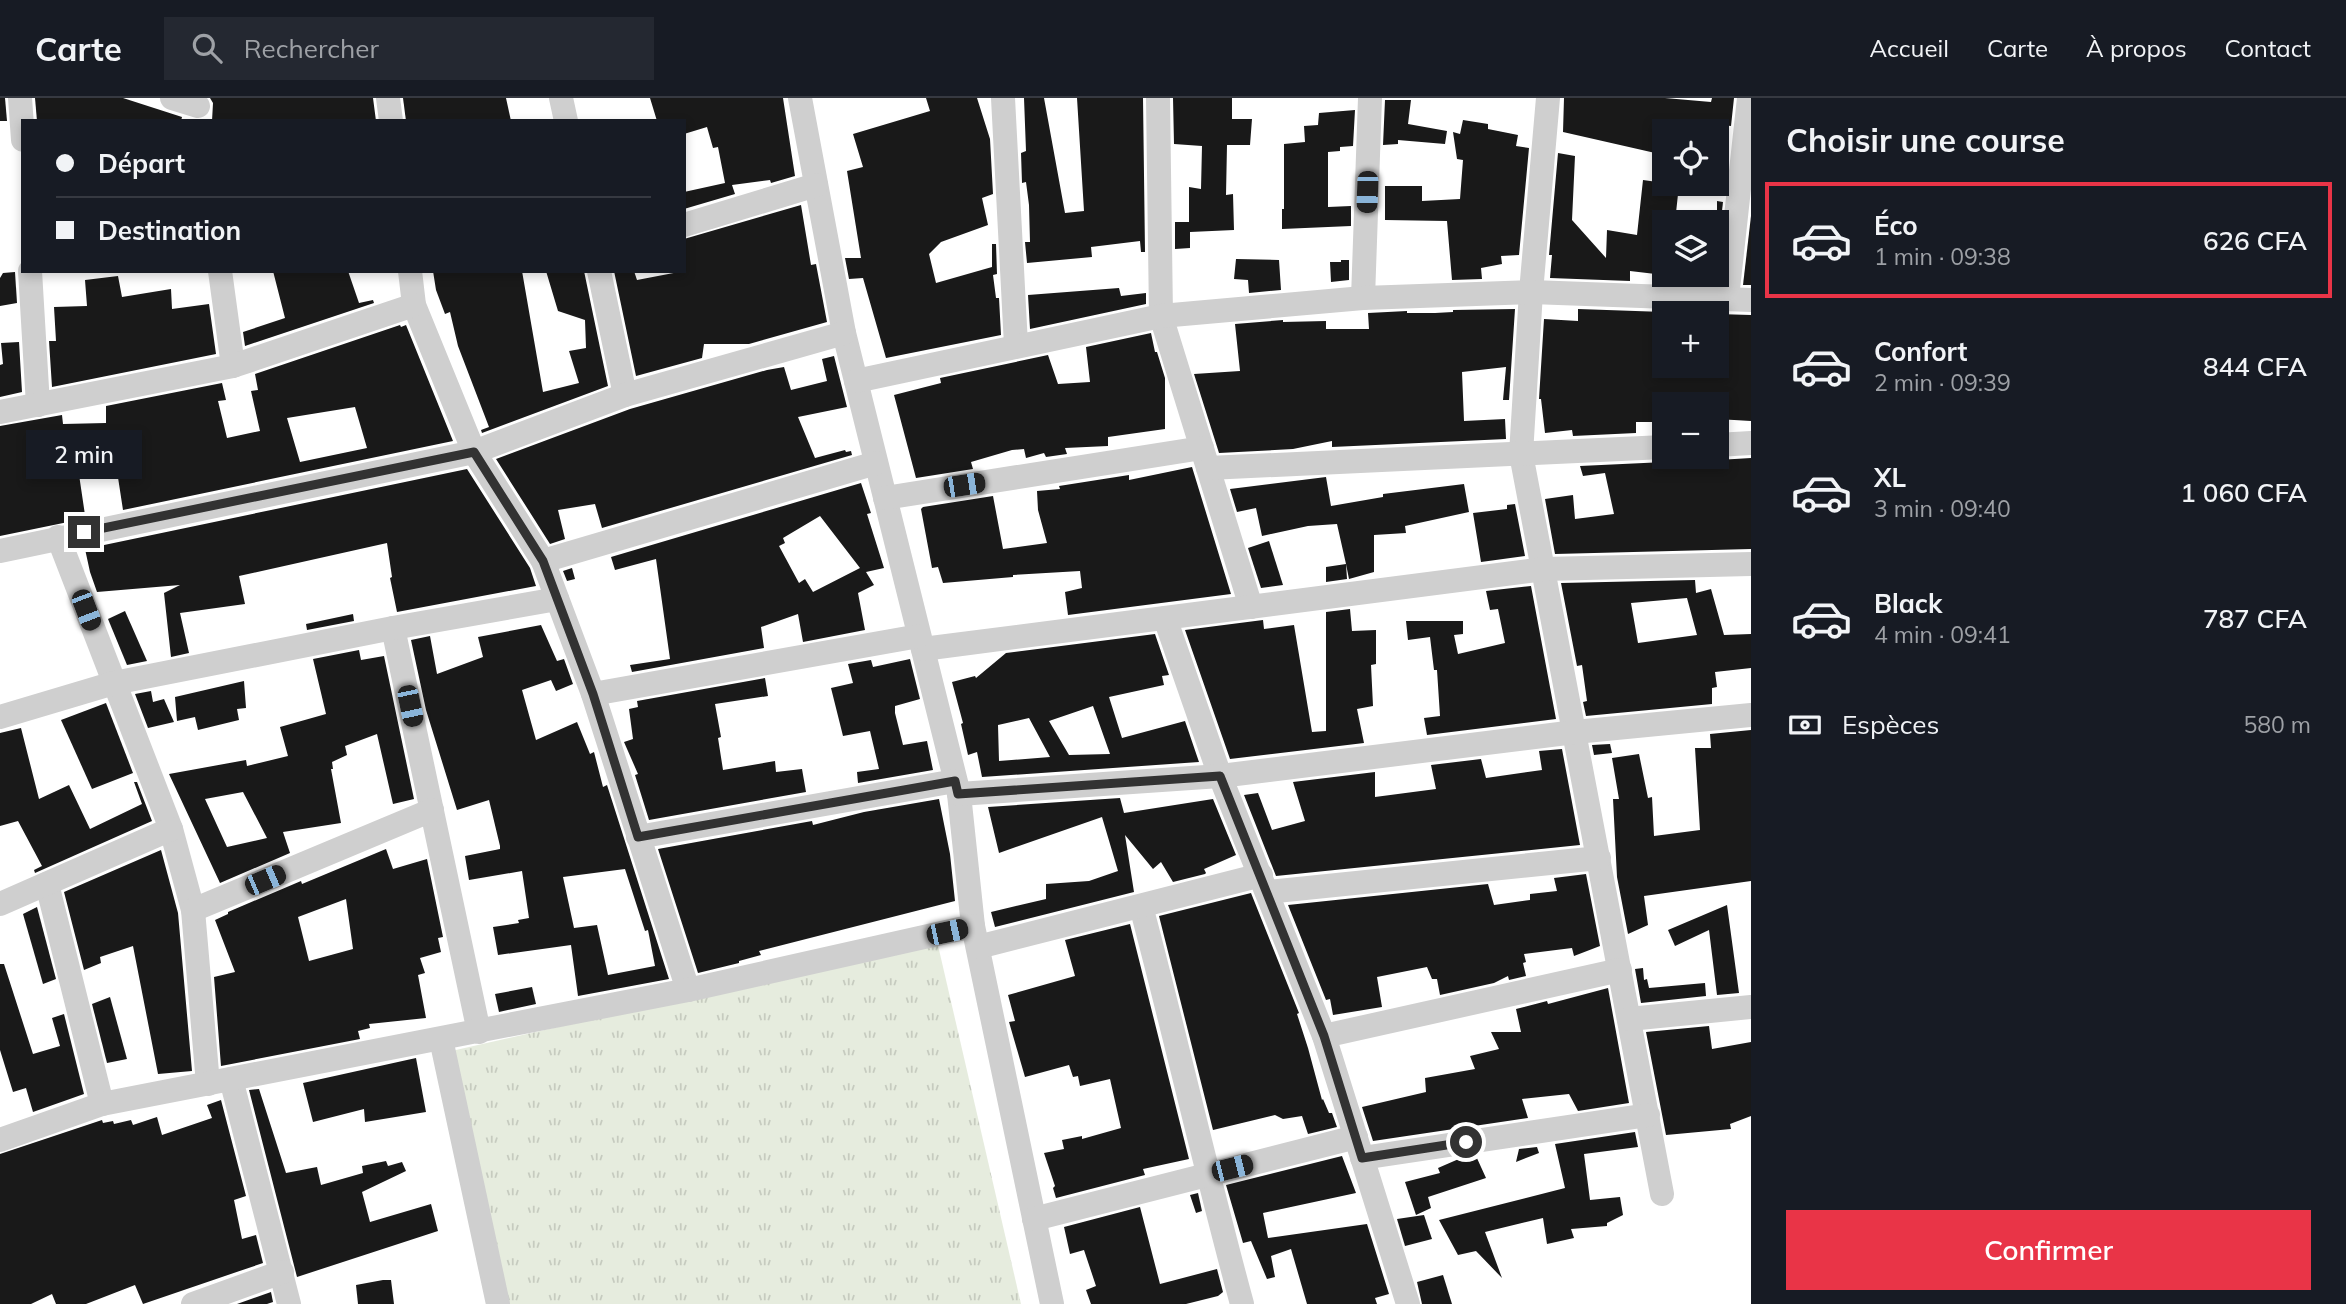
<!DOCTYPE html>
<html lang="fr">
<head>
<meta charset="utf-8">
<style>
	:root { --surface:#171b24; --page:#242831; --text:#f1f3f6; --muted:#9ea1a6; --line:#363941; --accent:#e93447 }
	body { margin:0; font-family:Mulish,sans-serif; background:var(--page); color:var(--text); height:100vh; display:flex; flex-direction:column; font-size:26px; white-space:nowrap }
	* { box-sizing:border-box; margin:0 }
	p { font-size:23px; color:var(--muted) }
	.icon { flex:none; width:38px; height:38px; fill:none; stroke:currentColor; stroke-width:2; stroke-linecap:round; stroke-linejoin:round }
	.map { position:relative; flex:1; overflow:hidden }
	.details { display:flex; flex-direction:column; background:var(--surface); width:595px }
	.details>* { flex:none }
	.guide { position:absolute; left:21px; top:21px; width:665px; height:154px; border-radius:0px; box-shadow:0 4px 10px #0003; display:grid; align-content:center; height:154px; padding:0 35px; background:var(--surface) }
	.tools { position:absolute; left:1652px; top:21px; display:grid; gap:14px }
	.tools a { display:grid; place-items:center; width:77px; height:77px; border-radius:0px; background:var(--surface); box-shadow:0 4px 10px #0003; font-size:35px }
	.end { position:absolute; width:32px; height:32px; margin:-16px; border:9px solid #323232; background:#fff; box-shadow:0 0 0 4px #fff }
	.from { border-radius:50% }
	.bubble { position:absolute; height:49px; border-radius:0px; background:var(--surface); box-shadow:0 4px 10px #0003; font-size:23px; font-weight:600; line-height:49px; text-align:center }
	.car { position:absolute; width:21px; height:42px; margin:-21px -10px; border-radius:9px; box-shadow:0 0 5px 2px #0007; background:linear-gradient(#222 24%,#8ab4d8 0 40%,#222 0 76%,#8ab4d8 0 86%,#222 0) }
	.guide b { display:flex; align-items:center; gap:24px; height:66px; font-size:26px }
	.guide b+b { border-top:2px solid var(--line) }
	.guide i { width:18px; height:18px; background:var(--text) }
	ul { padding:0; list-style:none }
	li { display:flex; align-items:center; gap:21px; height:116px; margin:0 14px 10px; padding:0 21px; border:4px solid transparent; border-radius:0px }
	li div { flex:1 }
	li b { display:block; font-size:26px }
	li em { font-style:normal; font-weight:600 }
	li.current { border-color:var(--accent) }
	li>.icon { width:63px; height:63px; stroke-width:1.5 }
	h2 { padding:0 35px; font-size:32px; line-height:84px }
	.pay { display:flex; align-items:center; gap:18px; height:77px; padding:0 35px; font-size:26px }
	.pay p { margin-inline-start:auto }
	.primary-button { display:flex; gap:14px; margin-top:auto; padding:14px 35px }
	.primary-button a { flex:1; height:80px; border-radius:0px; background:var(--accent); color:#fff; font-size:28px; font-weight:600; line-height:80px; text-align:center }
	header { display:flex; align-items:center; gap:42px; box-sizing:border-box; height:98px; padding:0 35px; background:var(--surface); border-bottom:2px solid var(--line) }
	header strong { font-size:33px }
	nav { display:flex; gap:38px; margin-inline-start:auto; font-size:24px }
	.search { width:490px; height:63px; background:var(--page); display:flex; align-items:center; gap:18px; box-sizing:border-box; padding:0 24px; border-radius:0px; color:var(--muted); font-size:26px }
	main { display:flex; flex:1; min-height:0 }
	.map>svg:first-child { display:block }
	.park { fill:url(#park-tufts) }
	.building { fill:#191919; fill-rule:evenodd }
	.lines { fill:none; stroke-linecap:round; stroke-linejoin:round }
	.minor { stroke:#cfcfcf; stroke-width:24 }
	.route { stroke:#323232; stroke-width:9 }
</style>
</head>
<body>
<header>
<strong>Carte</strong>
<div class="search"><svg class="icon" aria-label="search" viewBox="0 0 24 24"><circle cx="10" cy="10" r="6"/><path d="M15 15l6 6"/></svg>Rechercher</div>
<nav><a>Accueil</a><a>Carte</a><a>À propos</a><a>Contact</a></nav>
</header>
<main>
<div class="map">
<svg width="1751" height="1206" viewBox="0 0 1751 1206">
	<defs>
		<pattern id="park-tufts" width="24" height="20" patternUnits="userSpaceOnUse" patternTransform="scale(1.75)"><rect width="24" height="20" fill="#e6ecde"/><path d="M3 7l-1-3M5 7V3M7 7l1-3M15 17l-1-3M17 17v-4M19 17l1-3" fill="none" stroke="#c6cbbf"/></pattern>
	</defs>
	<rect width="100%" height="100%" fill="#fff"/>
	<polygon class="park" points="937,843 1021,1206 505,1206 447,954"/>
	<g class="building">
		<polygon points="0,0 5,0 7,23 0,23"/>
		<polygon points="35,0 123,0 182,19 181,23 37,23"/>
		<polygon points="210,0 373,0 376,23 212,23 213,5"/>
		<polygon points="403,0 506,0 511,23 406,23"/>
		<polygon points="650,0 783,0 795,78 771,85 770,82 732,87 735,96 684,111 684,94 725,85 718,49 713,50 707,29 684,36 684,23 657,23"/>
		<polygon points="926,0 977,0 990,41 993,96 982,100 988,127 941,144 929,156 936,185 992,169 992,146 996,146 997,176 993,177 996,200 999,200 1001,237 886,260 863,180 849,181 845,160 861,160 847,73 863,69 853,36 930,13"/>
		<polygon points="1024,0 1044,0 1065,115 1084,113 1077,0 1143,0 1145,154 1141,154 1140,143 1091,149 1092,159 1027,165 1025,144 1030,144 1029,107 1026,84 1022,85 1021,55 1026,53"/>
		<polygon points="1173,0 1232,0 1232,21 1252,21 1250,47 1227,47 1226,97 1233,96 1234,132 1190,134 1190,150 1175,151 1175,124 1189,124 1189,89 1201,91 1202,48 1174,46"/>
		<polygon points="1564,0 1665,0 1711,4 1712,0 1734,0 1731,28 1669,22 1667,33 1664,33 1664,57 1563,34"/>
		<polygon points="1385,2 1411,2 1408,26 1447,33 1445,46 1398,42 1398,46 1383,47"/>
		<polygon points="1355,12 1353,48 1340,49 1340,53 1328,54 1328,109 1351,108 1351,128 1282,131 1282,111 1284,111 1284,46 1305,44 1304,28 1318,27 1319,15"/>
		<polygon points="1463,22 1488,26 1488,31 1518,37 1516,48 1529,50 1519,157 1501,158 1502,166 1481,170 1482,181 1452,182 1447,123 1385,122 1385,88 1422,88 1422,103 1460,101 1463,62 1457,61 1453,34 1460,36"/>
		<polygon points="1558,55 1575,58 1572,122 1606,160 1607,132 1637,137 1643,82 1679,87 1675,124 1664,124 1664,177 1630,173 1630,183 1550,180 1552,157 1549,157"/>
		<polygon points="1717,103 1723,104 1717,157"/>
		<polygon points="801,107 811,167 816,166 827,224 749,246 704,246 702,260 636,278 614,173 634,173 637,182 684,173 684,141"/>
		<polygon points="1751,118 1751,187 1743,187"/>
		<polygon points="1236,161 1279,162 1281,192 1249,195 1248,182 1234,181"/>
		<polygon points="1341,162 1349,162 1349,182 1331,184 1330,164 1341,164"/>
		<polygon points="273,173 348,173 359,205 373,202 374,205 245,248 243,234 285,220"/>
		<polygon points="433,173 522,173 543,294 579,285 569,253 586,250 585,222 558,213 546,173 584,173 608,288 482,335 481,332 489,329 458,248 450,214 445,216 436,192"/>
		<polygon points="15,174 17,205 0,208 0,180 3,175"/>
		<polygon points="118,178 122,199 171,191 172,211 209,206 216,256 52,289 49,243 56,243 54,209 87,208 85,182"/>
		<polygon points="1119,190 1121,198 1146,195 1146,206 1030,231 1028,197"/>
		<polygon points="1515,211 1509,302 1503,302 1506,269 1462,274 1464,323 1505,321 1506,341 1332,349 1332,343 1293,351 1219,355 1194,276 1240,273 1235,226 1283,222 1283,224 1326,223 1326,231 1369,231 1368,215 1407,213 1407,215 1435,215 1453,214 1453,212"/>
		<polygon points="1578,211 1664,214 1664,268 1717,268 1717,216 1751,217 1751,323 1717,321 1717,306 1664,306 1664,324 1636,324 1636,335 1573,338 1572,332 1545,335 1541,301 1539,301 1544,221 1578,223"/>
		<path d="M400,227L401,229L406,227L453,343L123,412L115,360L77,363L85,417L73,420V423L0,438V328L62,317L63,326L106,325V308L222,285L226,302L218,303L227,340L260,333L251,293L258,292L255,276ZM355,309L367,350L300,364L287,320Z"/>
		<polygon points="1151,235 1155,254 1157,254 1165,280 1165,331 1108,339 1108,348 1065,350 1067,356 1046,359 1044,355 1026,360 1024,351 1012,352 971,364 973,371 916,380 894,297 941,285 940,280 1048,257 1058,286 1090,284 1086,249"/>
		<polygon points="19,244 22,294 0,299 0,267 3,266 1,245"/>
		<polygon points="834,258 847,309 798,319 815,360 845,352 846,354 851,353 852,357 602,430 595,406 558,412 565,441 550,446 496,361 630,311 767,272 784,269 791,292 827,283 822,261"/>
		<polygon points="1675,359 1708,359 1718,362 1751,360 1751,451 1555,456 1545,401 1573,397 1575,421 1614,416 1605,375 1583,378 1580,368 1665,364"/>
		<polygon points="1192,369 1231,496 1068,517 1065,494 1082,490 1080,473 1013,477 1013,479 943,485 938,469 932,470 921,411 923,409 993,398 1003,451 1047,445 1038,412 1037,393 1060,391 1059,388 1129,377 1129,382"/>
		<polygon points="467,371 530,470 536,488 397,514 390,480 392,479 387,445 239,478 245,506 180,515 189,555 171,559 164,495 180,487 97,494 90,474 85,451"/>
		<polygon points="1326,379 1331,408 1383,399 1383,396 1464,386 1469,414 1405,428 1406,435 1374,437 1374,474 1349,481 1346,466 1347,481 1326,484 1326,469 1346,466 1337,426 1308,428 1262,438 1256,410 1237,414 1230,391"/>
		<path d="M861,385L871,415L867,416L884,470L866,474L874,487L858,495L865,532L803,544L798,516L761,529L764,550L632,574L630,567L670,561L656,461L615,472L611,459ZM820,418L860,470L813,494L805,481L799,485L779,448L785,445L783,440Z"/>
		<polygon points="1515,406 1525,458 1481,464 1473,415 1507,411 1507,407"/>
		<polygon points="1269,443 1283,487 1261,490 1248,450"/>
		<polygon points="572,470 575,481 567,483 563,473"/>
		<path d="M1695,482L1696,495L1711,491L1724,537L1751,536V570L1715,574L1717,589L1712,590V606L1586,618L1583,604L1587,603L1582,567L1577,568L1561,485ZM1687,500L1697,537L1638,545L1631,505Z"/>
		<polygon points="1531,488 1556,621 1427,637 1424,620 1440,618 1437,572 1434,572 1430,539 1408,542 1406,523 1463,523 1463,536 1454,537 1458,556 1505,545 1498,511 1490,512 1486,493"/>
		<polygon points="1350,511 1352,533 1376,532 1376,566 1371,567 1373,608 1357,611 1364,645 1230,661 1185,532 1263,522 1264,531 1294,527 1312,634 1326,633 1326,514"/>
		<polygon points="125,513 147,563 127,567 108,521"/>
		<polygon points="353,516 354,523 307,532 306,526"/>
		<path d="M541,527L557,563L564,561L573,586L556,593L551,582L522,592L536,642L577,624L590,656L594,654L603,689L607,687L669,881L578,898L571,847L498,857L493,829L519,825L518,822L529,820L522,773L469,782L465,758L500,751V748L489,702L457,712L426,612L411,542L430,538L437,576L483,559L478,539ZM625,771L645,833L648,832L655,868L608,877L597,827L574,830L563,779Z"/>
		<path d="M1155,536L1169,577L1162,578L1164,587L1109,599L1122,640L1185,623L1199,664L982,679L977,654L968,657L961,626L963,625L952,584L975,578L976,580L1006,555ZM1093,608L1110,656L1069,657L1049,623ZM1029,620L1050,659L999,663L998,627Z"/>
		<path d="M359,552L361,562L384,558L414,701L393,706L377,636L345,648L347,657L332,664L333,671H331L341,725L283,734L290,755L220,785L169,676L246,662L247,668L288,658L280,629L326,616L313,561ZM243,694L267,740L227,749L205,701Z"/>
		<polygon points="910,561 920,601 895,608 895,615 903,647 927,643 933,672 858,685 857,674 879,671 870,633 843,638 831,590 853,585 848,566 871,562 873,569"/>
		<polygon points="765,580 768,598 715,606 721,639 718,640 723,672 775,663 776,674 802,671 806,694 649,722 635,677 638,676 624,644 633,641 629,611 638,609 637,603"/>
		<polygon points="244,583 246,610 237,611 239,622 198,632 195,619 177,623 175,599"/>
		<polygon points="151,593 153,604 164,601 174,624 148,630 135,596"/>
		<polygon points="106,605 133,675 92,691 61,622"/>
		<polygon points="21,630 39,701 69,687 90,731 142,706 134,684 137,684 152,723 35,775 34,772 42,768 18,723 0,728 0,635"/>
		<polygon points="1751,632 1751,783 1644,798 1648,827 1628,836 1617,779 1613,701 1619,701 1612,660 1639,656 1648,700 1652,699 1654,738 1700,732 1695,650 1711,650 1710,636"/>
		<polygon points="1610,646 1612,655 1594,657 1592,647"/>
		<polygon points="1562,651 1580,747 1276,778 1244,697 1258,695 1272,732 1305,723 1293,684 1375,674 1375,699 1436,691 1431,667 1481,661 1486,680 1542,672 1539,653"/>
		<polygon points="1120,700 1124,715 1213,701 1236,757 1204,771 1206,775 1205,776 1173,784 1161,764 1153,771 1125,737 1134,794 995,829 991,814 1046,801 1046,786 1089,783 1118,773 1102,719 999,755 988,709"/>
		<polygon points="939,701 950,756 955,803 759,853 761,857 739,863 739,865 698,875 658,751 812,723 813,727 864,714"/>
		<path d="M386,751L393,771L427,761L443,839L438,840L441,854L420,860L425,875L418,877L426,920L369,926L370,930L358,933L360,941L221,968L214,879L235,874L215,822L228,816V814L301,783L302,786ZM346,801L353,851L309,863L298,819Z"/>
		<polygon points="161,752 178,815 192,973 158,976 133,848 100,859 101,865 84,872 64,794"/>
		<polygon points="1586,776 1600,848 1574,858 1572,850 1524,856 1526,864 1523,865 1526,878 1509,882 1508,878 1494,885 1440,897 1437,881 1432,881 1427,869 1377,879 1382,909 1333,917 1330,901 1326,902 1288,807 1488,786 1494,807 1530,802 1530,796 1557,793 1554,780"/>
		<polygon points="1251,795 1299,915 1297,916 1308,950 1322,1002 1323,1001 1329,1015 1332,1015 1337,1029 1308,1036 1302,1018 1283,1021 1275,1017 1213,1032 1159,818"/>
		<polygon points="1727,807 1739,895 1717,897 1709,832 1675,848 1668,832"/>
		<polygon points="37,809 56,881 43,886 23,816"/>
		<polygon points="1130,826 1189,1061 1143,1071 1145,1077 1056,1100 1053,1090 1055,1088 1044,1055 1064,1051 1062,1042 1082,1038 1082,1041 1121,1030 1110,981 1080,988 1078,978 1073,979 1069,967 1025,979 1009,924 1015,923 1008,897 1075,878 1065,842"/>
		<polygon points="0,866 4,866 33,956 60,948 52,920 64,916 84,996 33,1014 26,990 13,994 0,952"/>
		<polygon points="1643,870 1644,882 1647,881 1649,890 1705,885 1706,898 1641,905 1635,871"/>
		<polygon points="532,889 536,906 499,914 495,896"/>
		<polygon points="1608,890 1629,1005 1578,1013 1569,996 1522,1001 1528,1020 1373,1043 1362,1009 1426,994 1425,980 1475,971 1470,958 1499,951 1491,934 1521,934 1516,911 1547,903 1548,906"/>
		<polygon points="110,899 127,961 107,965 92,906"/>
		<polygon points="1709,928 1712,951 1751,944 1751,1018 1730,1026 1731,1031 1666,1037 1646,934"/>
		<polygon points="416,960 426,1014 365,1024 364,1011 313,1024 303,985"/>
		<polygon points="259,991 286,1075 317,1069 321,1087 363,1075 362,1068 386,1063 388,1068 402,1064 406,1073 362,1094 370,1124 431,1106 438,1133 297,1179 249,992"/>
		<polygon points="221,1002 246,1098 234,1102 242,1141 256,1137 263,1165 143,1206 135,1187 86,1206 56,1206 52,1196 31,1206 0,1206 0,1056 102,1022 103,1025 113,1023 114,1026 131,1022 133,1027 157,1019 162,1037 212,1020 207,1007"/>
		<polygon points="1635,1034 1638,1049 1584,1056 1590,1102 1620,1099 1623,1117 1607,1125 1607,1128 1571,1131 1574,1140 1547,1146 1543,1120 1485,1134 1502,1180 1476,1153 1458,1157 1439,1122 1565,1090 1555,1046"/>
		<polygon points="1537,1049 1539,1055 1516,1064 1519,1051"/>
		<polygon points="1342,1058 1356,1095 1263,1115 1268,1140 1367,1126 1389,1196 1375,1200 1377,1206 1307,1206 1291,1151 1271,1158 1275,1179 1267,1181 1251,1143 1243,1145 1226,1087"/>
		<polygon points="1476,1058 1486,1080 1428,1099 1431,1110 1416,1117 1405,1084 1440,1075 1438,1070 1461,1060"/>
		<polygon points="1198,1095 1202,1113 1196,1115 1190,1097"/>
		<polygon points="1140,1109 1160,1186 1217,1171 1223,1194 1218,1198 1186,1206 1091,1206 1086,1192 1096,1188 1084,1152 1070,1156 1064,1129"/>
		<polygon points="1424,1117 1432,1141 1405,1148 1397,1121"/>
		<polygon points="1443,1177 1452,1206 1422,1206 1417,1184"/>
		<polygon points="383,1182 391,1182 394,1206 358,1206 356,1187"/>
		<polygon points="271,1194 273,1204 267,1206 237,1206"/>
	</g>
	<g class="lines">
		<g class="minor">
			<polyline points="20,0 23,42"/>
			<polyline points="172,0 198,8"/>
			<polyline points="388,0 391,23"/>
			<polyline points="561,0 566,23"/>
			<polyline points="800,0 844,235 959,696 973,828 1052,1206"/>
			<polyline points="1003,0 1016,247"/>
			<polyline points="1158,0 1161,218 1251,509"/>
			<polyline points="1548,0 1531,194 1521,356 1662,1096"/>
			<polyline points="684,127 816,87"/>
			<polyline points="30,173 38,307"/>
			<polyline points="220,173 233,268"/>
			<polyline points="410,173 414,207 474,354 543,463 593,596 688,892"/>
			<polyline points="599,173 625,297"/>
			<polyline points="1363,200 1370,0"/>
			<polyline points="1727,200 1749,0"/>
			<polyline points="856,283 1161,218 1363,200 1531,194 1751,202"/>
			<polyline points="0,314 233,268 414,207"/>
			<polyline points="1717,347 1751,345"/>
			<polyline points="1208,370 1664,349"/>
			<polyline points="885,400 1202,350"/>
			<polyline points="58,439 171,731 193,812 208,986"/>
			<polyline points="0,453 474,354 625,297 844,235"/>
			<polyline points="543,463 876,365"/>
			<polyline points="1165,520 1220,678 1324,938 1408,1206"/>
			<polyline points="393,530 479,934"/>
			<polyline points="923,551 1544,471 1751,466"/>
			<polyline points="593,596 919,538"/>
			<polyline points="0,619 114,585 393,530 557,501"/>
			<polyline points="959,696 1220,678 1575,634 1751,617"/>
			<polyline points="638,739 955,683"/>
			<polyline points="47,786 102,1006"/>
			<polyline points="1267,794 1599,760"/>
			<polyline points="0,806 171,731"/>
			<path d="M1141,808C1176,940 1206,1074 1242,1206"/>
			<polyline points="193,812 432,712"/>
			<polyline points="978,849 1261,777"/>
			<polyline points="1629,921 1751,909"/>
			<polyline points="1324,938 1620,872"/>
			<polyline points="441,941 498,1206"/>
			<polyline points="231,981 289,1206"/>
			<polyline points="0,1042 102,1006 688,892 973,828"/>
			<polyline points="1362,1060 1648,1017"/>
			<polyline points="1034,1121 1356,1039"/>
			<polyline points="193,1206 282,1174"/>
		</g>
	</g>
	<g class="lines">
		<polyline class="route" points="84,434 474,354 543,463 593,596 638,739 955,683 958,696 1220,678 1324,938 1362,1060 1466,1044"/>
	</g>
</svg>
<div class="tools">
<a><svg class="icon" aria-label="locate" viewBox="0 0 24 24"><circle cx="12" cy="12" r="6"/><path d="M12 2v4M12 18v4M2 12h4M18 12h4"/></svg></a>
<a><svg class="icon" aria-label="layers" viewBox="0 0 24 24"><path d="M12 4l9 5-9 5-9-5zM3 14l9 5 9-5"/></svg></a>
<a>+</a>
<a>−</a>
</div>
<i class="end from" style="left:1466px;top:1044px"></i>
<i class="end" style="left:84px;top:434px"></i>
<div class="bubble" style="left:26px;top:332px;width:116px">2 min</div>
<i class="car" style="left:1367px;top:94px;rotate:182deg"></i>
<i class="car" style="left:964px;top:387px;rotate:81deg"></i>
<i class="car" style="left:86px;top:512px;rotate:159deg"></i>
<i class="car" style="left:410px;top:608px;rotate:168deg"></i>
<i class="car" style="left:265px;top:782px;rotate:67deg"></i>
<i class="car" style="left:947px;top:834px;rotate:78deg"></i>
<i class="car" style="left:1232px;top:1070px;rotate:76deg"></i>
<div class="guide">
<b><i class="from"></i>Départ</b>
<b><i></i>Destination</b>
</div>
</div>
<section class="details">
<h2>Choisir une course</h2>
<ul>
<li class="current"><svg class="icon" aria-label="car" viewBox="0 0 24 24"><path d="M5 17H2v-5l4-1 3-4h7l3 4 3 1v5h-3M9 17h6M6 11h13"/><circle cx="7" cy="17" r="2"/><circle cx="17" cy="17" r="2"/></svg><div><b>Éco</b><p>1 min · 09:38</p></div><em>626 CFA</em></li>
<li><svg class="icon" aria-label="car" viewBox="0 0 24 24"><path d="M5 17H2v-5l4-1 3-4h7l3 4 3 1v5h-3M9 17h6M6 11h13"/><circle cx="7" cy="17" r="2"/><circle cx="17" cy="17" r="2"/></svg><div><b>Confort</b><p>2 min · 09:39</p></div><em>844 CFA</em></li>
<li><svg class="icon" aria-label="car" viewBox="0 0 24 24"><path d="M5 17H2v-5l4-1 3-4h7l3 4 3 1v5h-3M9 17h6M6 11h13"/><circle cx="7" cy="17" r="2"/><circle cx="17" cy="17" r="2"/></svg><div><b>XL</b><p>3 min · 09:40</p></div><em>1 060 CFA</em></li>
<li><svg class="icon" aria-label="car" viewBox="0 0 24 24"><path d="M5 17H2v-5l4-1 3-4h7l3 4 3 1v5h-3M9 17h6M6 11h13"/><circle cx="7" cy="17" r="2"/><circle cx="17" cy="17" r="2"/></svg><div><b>Black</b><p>4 min · 09:41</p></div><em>787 CFA</em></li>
</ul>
<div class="pay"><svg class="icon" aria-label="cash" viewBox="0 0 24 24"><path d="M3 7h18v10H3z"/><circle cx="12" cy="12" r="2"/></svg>Espèces<p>580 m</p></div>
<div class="primary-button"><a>Confirmer</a></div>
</section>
</main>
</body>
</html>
